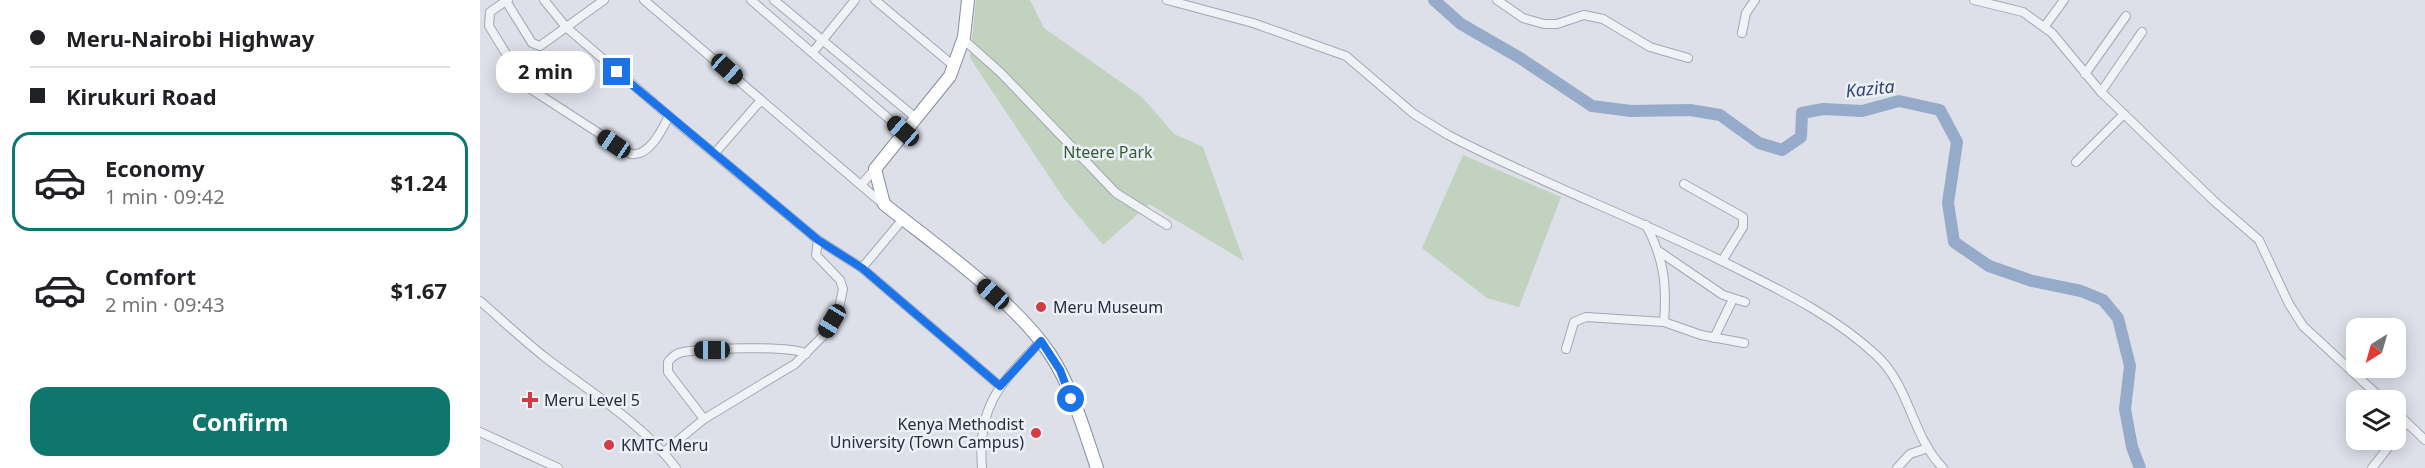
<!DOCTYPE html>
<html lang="en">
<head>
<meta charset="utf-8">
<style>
	:root { --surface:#fff; --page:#f6f6f6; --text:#202124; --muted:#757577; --line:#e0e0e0; --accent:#0f766e }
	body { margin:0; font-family:"Noto Sans",sans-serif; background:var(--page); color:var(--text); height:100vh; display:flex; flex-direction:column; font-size:22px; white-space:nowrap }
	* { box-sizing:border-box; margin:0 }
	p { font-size:20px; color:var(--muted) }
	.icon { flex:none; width:33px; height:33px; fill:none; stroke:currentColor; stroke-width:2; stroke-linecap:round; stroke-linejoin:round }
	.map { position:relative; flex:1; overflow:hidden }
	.sheet { display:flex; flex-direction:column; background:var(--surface); width:480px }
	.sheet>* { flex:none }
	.banner { display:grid; align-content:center; height:132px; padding:0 30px; background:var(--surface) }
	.needle { width:39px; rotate:217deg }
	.fabs { position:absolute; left:1866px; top:318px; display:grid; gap:12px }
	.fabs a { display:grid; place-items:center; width:60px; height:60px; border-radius:12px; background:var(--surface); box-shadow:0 3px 15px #0003; font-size:30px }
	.end { position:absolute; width:27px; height:27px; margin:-14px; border:8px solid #1a73e8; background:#fff; box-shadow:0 0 0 3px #fff }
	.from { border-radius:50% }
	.bubble { position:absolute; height:42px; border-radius:18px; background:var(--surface); box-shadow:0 3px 15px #0003; font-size:20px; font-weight:700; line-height:42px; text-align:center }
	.car { position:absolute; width:18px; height:36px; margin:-18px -9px; border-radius:8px; box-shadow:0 0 4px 2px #0007; background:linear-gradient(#222 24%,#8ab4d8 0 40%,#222 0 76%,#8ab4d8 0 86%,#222 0) }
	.banner b { display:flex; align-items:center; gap:21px; height:57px; font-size:22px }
	.banner b+b { border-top:2px solid var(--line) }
	.banner i { width:15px; height:15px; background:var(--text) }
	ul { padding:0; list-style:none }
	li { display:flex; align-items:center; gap:18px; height:99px; margin:0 12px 9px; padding:0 18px; border:3px solid transparent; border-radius:18px }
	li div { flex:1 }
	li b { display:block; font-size:22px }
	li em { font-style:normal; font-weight:700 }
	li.selected { border-color:var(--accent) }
	li>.icon { width:54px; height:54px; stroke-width:1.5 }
	.button { display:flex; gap:12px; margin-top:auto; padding:12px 30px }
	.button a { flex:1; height:69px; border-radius:18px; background:var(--accent); color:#fff; font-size:24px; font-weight:700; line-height:69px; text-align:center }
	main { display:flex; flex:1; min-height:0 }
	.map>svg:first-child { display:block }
	.green { fill:#c1d2be }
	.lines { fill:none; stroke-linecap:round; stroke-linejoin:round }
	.river { stroke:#96aaca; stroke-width:12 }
	.minor-casing { stroke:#a2a7b2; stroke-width:10 }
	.highway-casing { stroke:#848c9f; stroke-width:14 }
	.minor { stroke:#f0f2f6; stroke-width:8 }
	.highway { stroke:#fff; stroke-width:12 }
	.route { stroke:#1a73e8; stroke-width:8 }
	.poi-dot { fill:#d43b43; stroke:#edf0f6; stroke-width:2 }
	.labels { text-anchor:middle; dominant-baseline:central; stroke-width:5; stroke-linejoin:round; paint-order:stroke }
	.park-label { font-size:16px; fill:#365c33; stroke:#edf0f6 }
	.poi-label { font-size:16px; fill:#262d3f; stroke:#edf0f6; text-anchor:start }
	.water-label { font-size:18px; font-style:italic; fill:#2e4775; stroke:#edf0f6 }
</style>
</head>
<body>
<main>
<section class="sheet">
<div class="banner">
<b><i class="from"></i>Meru-Nairobi Highway</b>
<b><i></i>Kirukuri Road</b>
</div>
<ul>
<li class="selected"><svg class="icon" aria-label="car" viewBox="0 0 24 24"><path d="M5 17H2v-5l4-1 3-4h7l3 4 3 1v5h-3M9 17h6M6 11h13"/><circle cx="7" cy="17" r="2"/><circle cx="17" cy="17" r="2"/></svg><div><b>Economy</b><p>1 min · 09:42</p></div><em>$1.24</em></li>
<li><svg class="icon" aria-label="car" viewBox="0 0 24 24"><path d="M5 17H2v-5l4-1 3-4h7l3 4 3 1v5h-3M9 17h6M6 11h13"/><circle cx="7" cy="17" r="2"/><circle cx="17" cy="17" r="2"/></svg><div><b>Comfort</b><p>2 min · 09:43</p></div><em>$1.67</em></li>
</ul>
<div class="button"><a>Confirm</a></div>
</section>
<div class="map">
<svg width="1945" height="468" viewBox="0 0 1945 468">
	<rect width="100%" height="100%" fill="#dde0e8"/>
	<g class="green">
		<polygon points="496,0 550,0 564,28 662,97 694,134 723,147 764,261 669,204 623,245 585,200 490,58"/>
		<polygon points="983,155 1081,197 1039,307 1007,298 942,248"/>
	</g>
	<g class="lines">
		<polyline class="river" points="954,0 981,24 1040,58 1112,106 1151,111 1210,110 1240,115 1279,143 1302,150 1321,137 1322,113 1343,109 1382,111 1419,101 1460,110 1477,142 1468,203 1474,242 1509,266 1552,281 1601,291 1623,300 1638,318 1650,366 1645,409 1652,447 1660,468"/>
		<defs>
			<g id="minor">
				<polyline points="28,0 26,1 52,43 60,46 124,0"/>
				<polyline points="64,0 86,27 189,116 338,240 382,268 520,386"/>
				<polyline points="164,0 403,204"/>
				<polyline points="271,0 423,131"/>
				<polyline points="294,0 436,118"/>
				<polyline points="395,0 475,67"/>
				<path d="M687,0L773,23L866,56L934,114L968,135C1064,185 1166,222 1262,271C1310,295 1356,318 1396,355C1430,386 1432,437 1463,468"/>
				<polyline points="1017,0 1043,18 1064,24 1077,24 1104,15 1123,19 1170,47 1208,58"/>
				<polyline points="1494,0 1543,12 1572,33 1621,92 1734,201 1779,240 1809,304 1823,326 1903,400"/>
				<path d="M26,1L10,12L9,26L46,86L151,154C169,157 182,130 189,116"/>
				<polyline points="1565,26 1584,0"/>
				<polyline points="1262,33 1266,13 1275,0"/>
				<polyline points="484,40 521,73 636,193 687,225"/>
				<polyline points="333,52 375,0"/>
				<polyline points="1605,74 1646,16"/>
				<polyline points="1621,92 1662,32"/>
				<polyline points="235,153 281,100"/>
				<polyline points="1596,162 1644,114"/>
				<polyline points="1204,184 1263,217 1263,227 1242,261"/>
				<polyline points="381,185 395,169"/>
				<path d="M1166,225C1184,259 1187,284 1184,322L1221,335L1264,343"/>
				<polyline points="1180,252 1243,295 1265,302"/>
				<polyline points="382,268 423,219"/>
				<path d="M0,301C22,320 43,340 66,358C110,392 162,423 196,468"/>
				<polyline points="1234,338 1253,299"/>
				<polyline points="1086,349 1094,322 1106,317 1184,322"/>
				<polyline points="1916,412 1945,440"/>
				<path d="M224,419L188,372V362C192,357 194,355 199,353C215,348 316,345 326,354"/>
				<polyline points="0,432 78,468"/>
				<polyline points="1916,437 1926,423"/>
				<polyline points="184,452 224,419 315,364 344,335 359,308 363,289 360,280 336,255 338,240"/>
				<path d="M502,468C497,405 520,384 561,341"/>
				<polyline points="1417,468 1430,454 1448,448"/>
				<polyline points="1892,468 1914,440"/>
			</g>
			<path id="highway" d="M488,0L484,37L470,76L395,169L404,204C455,245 534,300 570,354C592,387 604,430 617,468"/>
		</defs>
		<use href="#minor" class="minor-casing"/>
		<use href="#highway" class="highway-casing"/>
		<use href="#minor" class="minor"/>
		<use href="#highway" class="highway"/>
	</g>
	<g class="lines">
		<polyline class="route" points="137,72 338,240 382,268 520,386 561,341 580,370 591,399"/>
	</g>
	<g class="poi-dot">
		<circle cx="561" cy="307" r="6"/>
		<path d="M47 391h6v6h6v6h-6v6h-6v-6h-6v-6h6z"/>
		<circle cx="556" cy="433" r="6"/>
		<circle cx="129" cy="445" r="6"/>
	</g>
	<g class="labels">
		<g class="park-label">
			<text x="628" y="152">Nteere Park</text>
		</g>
		<g class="poi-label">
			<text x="573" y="307">Meru Museum</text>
			<text x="64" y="400">Meru Level 5</text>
			<text x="544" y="424" text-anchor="end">Kenya Methodist<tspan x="544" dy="18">University (Town Campus)</tspan></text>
			<text x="141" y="445">KMTC Meru</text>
		</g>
		<g class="water-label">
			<text transform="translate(1390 88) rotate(-6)">Kazita</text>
		</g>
	</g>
</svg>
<div class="fabs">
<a><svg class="needle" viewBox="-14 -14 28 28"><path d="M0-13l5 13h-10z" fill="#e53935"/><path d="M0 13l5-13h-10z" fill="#757577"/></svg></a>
<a><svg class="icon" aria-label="layers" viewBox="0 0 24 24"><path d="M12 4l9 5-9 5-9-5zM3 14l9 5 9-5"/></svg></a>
</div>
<i class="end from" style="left:591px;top:399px"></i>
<i class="end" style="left:137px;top:72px"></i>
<div class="bubble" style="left:16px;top:51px;width:99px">2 min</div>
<i class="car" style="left:247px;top:69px;rotate:132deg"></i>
<i class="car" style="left:423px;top:131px;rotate:311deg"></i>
<i class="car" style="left:134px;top:144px;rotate:304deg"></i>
<i class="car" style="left:513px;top:294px;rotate:311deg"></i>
<i class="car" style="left:352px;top:321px;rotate:211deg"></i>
<i class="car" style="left:232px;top:350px;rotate:270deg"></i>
</div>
</main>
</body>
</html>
